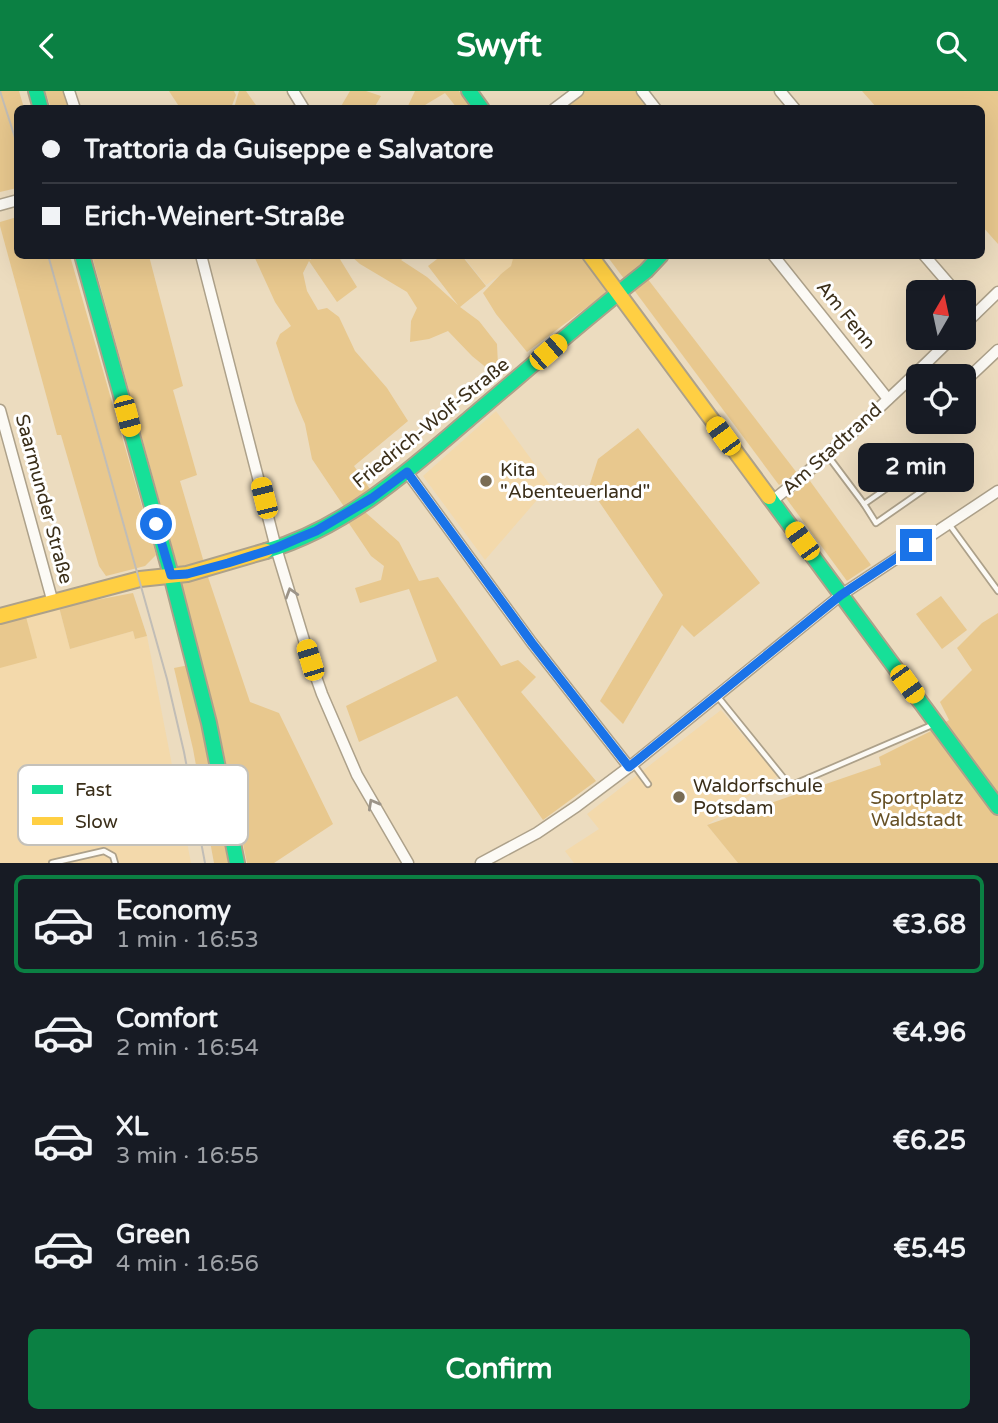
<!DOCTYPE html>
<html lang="en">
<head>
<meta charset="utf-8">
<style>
	:root { --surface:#171b24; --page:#20242c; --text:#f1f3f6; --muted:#9ea1a6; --line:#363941; --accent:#0b8043 }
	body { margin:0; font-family:"Varela Round",sans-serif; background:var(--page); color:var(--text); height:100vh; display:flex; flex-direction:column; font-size:26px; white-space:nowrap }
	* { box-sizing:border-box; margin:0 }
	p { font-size:23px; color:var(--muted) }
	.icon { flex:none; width:38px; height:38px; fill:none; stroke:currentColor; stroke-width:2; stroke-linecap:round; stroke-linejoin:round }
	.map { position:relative; height:772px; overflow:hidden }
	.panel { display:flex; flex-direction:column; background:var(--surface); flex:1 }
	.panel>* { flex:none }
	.hud { position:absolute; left:14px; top:14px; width:971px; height:154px; border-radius:10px; box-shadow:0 7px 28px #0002; display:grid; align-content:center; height:154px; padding:0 28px; background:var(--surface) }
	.needle { width:46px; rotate:9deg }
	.buttons { position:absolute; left:906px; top:189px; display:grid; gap:14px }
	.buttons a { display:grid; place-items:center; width:70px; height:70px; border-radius:10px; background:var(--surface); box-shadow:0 7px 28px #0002; font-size:35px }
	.end { position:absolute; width:32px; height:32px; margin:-16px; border:9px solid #1a73e8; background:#fff; box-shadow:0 0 0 4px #fff }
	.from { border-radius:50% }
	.bubble { position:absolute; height:49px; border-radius:10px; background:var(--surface); box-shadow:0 7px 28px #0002; font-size:23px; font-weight:700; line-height:49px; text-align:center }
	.car { position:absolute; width:21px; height:42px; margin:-21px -10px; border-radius:9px; box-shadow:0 0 5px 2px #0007; background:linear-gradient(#f5c518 24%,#345 0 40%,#f5c518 0 76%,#345 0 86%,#f5c518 0) }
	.hud b { display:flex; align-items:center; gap:24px; height:66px; font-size:26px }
	.hud b+b { border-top:2px solid var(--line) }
	.hud i { width:18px; height:18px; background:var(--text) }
	ul { padding:12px 0 0; list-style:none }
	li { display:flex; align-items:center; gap:21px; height:98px; margin:0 14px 10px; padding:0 14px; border:4px solid transparent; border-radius:10px }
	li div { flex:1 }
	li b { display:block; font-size:26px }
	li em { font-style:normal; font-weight:700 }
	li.on { border-color:var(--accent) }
	li>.icon { width:63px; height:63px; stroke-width:1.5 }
	.action { display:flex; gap:14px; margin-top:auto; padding:14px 28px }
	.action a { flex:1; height:80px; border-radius:10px; background:var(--accent); color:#fff; font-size:28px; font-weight:700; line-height:80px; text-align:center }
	header { display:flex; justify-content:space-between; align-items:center; height:91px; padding:0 28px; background:var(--accent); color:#fff; font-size:32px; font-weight:700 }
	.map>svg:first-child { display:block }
	.built { fill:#f3d9ab }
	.green { fill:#e8c88e }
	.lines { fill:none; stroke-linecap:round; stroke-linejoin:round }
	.lane-casing { stroke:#ada18a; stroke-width:8 }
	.street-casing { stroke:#ada18a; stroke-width:13 }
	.fast-casing { stroke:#ada18a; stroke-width:18 }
	.slow-casing { stroke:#ada18a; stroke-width:18 }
	.lane { stroke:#fcfaf5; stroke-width:4.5 }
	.street { stroke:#fcfaf5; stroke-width:10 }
	.fast { stroke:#16e098; stroke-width:14 }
	.slow { stroke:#ffcf43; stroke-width:14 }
	.tram { stroke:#c1bdb6; stroke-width:2 }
	.oneway { stroke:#9c9488 }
	.route { stroke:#1a73e8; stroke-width:9 }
	.poi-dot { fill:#796c54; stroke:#fff; stroke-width:2.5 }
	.labels { text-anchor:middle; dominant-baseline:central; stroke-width:6; stroke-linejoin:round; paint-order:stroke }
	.street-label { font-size:19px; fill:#3b2f1a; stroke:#fff }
	.poi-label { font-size:19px; fill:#3b2f1a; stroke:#fff; text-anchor:start }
	.park-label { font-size:19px; fill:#675126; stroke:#fff }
	.key { fill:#fff; stroke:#c4c1ba; stroke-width:2 }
	.key-label { font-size:19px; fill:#3b2f1a }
</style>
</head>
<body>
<header><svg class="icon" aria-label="back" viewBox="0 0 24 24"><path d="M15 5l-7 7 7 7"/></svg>Swyft<svg class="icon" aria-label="search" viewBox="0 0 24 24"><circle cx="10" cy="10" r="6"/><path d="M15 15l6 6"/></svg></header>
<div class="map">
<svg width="998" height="772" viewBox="0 0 998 772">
	<rect width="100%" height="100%" fill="#ecdcbf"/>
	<g class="built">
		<polygon points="528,164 486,194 463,165"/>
		<polygon points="496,320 550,394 485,469 423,385"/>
		<polygon points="59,516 70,558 133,540 135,548 147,545 191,772 0,772 0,531"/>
		<polygon points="721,619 778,685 707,734 738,772 574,772 565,760 599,738 587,723"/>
	</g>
	<g class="green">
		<polygon points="0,0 19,0 24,17 18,18 17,97 0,101"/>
		<polygon points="45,0 63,0 69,17 51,17"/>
		<polygon points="169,0 234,0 236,4 231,17 180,17"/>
		<polygon points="239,0 246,0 258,17 234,17"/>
		<polygon points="350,0 366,0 381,5 374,17 340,17"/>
		<polygon points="415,0 459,0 472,17 457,17 445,2 420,17 407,17"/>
		<polygon points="583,0 639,0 653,18 560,18"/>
		<polygon points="862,0 998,0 998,153 982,135 982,18 877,17"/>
		<polygon points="17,126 18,164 70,165 156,464 145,475 106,485 99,475 61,344 57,344 0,135 0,131"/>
		<polygon points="514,164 582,165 610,199 527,261 496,223 483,202 501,183 511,175"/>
		<polygon points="92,165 149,165 183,295 173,299 197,384 180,390 205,475 179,481"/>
		<polygon points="254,165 309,165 310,169 316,165 338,165 357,196 337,211 309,170 303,182 307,200 318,219 327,217 339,226 355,260 387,297 408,330 354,375 370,398 345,417 312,368 305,333 295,310 276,252 280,243 291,235 275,211"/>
		<polygon points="351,165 407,165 401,169 427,186 458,214 428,175 441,165 462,165 486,195 460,216 479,230 497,253 498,274 488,278 472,265 448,240 429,248 410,251 411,230 417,217 407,201 360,173"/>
		<polygon points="607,165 655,165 628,193"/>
		<polygon points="647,187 797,382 779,394 634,199"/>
		<polygon points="638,337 760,492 694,546 682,534 623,633 600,610 663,504 589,396 598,368"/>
		<polygon points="810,390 871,474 847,490 786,407"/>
		<polygon points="365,421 399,451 419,490 438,486 501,575 518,569 536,586 521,601 596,690 543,729 457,605 359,651 346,615 437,570 409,498 360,512 355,497 381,489 384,475 371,465 348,431"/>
		<polygon points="207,483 250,611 279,622 333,733 274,772 247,772 217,629 181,491"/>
		<polygon points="133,502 147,545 135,548 133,540 70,558 59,516"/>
		<polygon points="941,505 967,539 942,558 916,523"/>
		<polygon points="998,522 998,772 738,772 707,734 881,674 879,666 929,641 949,629 940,611 972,579 957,557 982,532"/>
		<polygon points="26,526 37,567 0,577 0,533"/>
		<polygon points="189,574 208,656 228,772 214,772 193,658 174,577"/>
	</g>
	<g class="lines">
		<defs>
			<g id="lane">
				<polyline points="828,365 864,413 919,375"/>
				<polyline points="864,413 876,432 932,393"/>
				<polyline points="949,433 998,500"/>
				<polyline points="718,606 790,695 932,634"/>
				<polyline points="634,674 648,693"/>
				<polyline points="52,772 104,760 113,765 115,772"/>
			</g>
			<g id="street">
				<polyline points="69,0 75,18"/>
				<polyline points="293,0 304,18"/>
				<polyline points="642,0 656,18"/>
				<polyline points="780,0 795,18"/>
				<polyline points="554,18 578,0"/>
				<polyline points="0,114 18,109"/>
				<polyline points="201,164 276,457 310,569 322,603 357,684 408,772"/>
				<polyline points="773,164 888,308"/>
				<polyline points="924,164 956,201"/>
				<polyline points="964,211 975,223"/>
				<polyline points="964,234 998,201"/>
				<polyline points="964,291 998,259"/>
				<polyline points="0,319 53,512"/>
				<polyline points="407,381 532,552 629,676"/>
				<path d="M772,410C835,360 894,304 952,247"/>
				<polyline points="481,772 537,742 577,715 633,673 841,504 998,400"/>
			</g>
			<g id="fast">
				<polyline points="36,0 41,18"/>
				<polyline points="469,0 482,18"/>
				<polyline points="82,164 171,484 209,632 237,772"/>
				<polyline points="769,406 998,716"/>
				<path d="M266,460C345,437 409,380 470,327C528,278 586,227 646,180L661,164"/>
			</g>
			<g id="slow">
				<polyline points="590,164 769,406"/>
				<polyline points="0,525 140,488 187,483 266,460"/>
			</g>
		</defs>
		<use href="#lane" class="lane-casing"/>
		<use href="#street" class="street-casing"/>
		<use href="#fast" class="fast-casing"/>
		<use href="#slow" class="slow-casing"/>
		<use href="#lane" class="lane"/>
		<use href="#street" class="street"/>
		<use href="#fast" class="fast"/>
		<use href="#slow" class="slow"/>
		<g class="tram">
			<polyline points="0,0 18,56"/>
			<polyline points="48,164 167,588 184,661 205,772"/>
		</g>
	</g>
	<defs><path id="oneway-chevron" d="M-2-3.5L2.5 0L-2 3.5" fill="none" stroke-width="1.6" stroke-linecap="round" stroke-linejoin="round" transform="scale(1.75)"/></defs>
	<g class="oneway">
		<use href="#oneway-chevron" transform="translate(291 502) rotate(-107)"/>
		<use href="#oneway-chevron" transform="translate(373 713) rotate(-119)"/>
	</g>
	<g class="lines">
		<polyline class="route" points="156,433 171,484 187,483 228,472 276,457 299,447 316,440 372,407 407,381 532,552 629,676 841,504 916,454"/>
	</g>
	<g class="poi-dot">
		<circle cx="486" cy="390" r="7"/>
		<circle cx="679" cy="706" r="7"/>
	</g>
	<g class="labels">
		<g class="street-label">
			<text transform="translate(846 224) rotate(51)">Am Fenn</text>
			<text transform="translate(431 332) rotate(-39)">Friedrich-Wolf-Straße</text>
			<text transform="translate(832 358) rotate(-42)">Am Stadtrand</text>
			<text transform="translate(44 408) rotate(75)">Saarmunder Straße</text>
		</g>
		<g class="poi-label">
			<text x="500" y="379">Kita<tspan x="500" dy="22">"Abenteuerland"</tspan></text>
			<text x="693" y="695">Waldorfschule<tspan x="693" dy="22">Potsdam</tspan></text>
		</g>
		<g class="park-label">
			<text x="917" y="707">Sportplatz<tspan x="917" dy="22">Waldstadt</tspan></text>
		</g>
	</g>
	<rect x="18" y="674" width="230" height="80" rx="10" class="key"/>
	<rect x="32" y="694" width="31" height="9" fill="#16e098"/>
	<rect x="32" y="726" width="31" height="8" fill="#ffcf43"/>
	<g class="key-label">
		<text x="75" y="705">Fast</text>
		<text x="75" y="737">Slow</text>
	</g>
</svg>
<div class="buttons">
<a><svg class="needle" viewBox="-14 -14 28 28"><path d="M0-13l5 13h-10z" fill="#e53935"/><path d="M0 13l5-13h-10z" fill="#9ea1a6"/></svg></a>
<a><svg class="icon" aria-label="locate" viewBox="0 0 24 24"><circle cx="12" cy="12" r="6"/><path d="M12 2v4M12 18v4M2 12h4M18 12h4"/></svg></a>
</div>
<i class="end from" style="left:156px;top:433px"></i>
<i class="end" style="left:916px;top:454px"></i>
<div class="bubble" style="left:858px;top:352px;width:116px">2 min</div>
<i class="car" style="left:548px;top:261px;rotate:49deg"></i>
<i class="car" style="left:127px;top:325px;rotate:165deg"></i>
<i class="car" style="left:723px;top:345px;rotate:324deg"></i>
<i class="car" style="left:264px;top:407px;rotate:346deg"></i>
<i class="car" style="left:802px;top:450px;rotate:324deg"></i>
<i class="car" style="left:310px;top:569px;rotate:343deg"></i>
<i class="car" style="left:907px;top:593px;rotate:144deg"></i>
<div class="hud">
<b><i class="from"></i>Trattoria da Guiseppe e Salvatore</b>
<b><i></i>Erich-Weinert-Straße</b>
</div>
</div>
<section class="panel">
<ul>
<li class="on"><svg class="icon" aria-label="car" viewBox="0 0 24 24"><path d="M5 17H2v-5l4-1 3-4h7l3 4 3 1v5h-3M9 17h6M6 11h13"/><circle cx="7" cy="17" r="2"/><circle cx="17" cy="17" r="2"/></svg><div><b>Economy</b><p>1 min · 16:53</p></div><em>€3.68</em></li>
<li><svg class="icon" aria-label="car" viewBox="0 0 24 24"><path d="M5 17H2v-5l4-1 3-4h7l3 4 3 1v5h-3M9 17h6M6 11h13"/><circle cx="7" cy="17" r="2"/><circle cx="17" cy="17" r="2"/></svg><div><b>Comfort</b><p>2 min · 16:54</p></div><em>€4.96</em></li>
<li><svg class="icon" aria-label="car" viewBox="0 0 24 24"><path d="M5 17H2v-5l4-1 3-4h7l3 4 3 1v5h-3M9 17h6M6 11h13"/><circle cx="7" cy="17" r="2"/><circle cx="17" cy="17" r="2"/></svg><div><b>XL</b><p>3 min · 16:55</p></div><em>€6.25</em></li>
<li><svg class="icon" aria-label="car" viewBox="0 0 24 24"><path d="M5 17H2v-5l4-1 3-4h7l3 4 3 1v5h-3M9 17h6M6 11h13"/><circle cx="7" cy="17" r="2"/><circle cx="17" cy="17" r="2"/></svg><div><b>Green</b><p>4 min · 16:56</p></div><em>€5.45</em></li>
</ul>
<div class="action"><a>Confirm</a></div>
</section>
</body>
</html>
